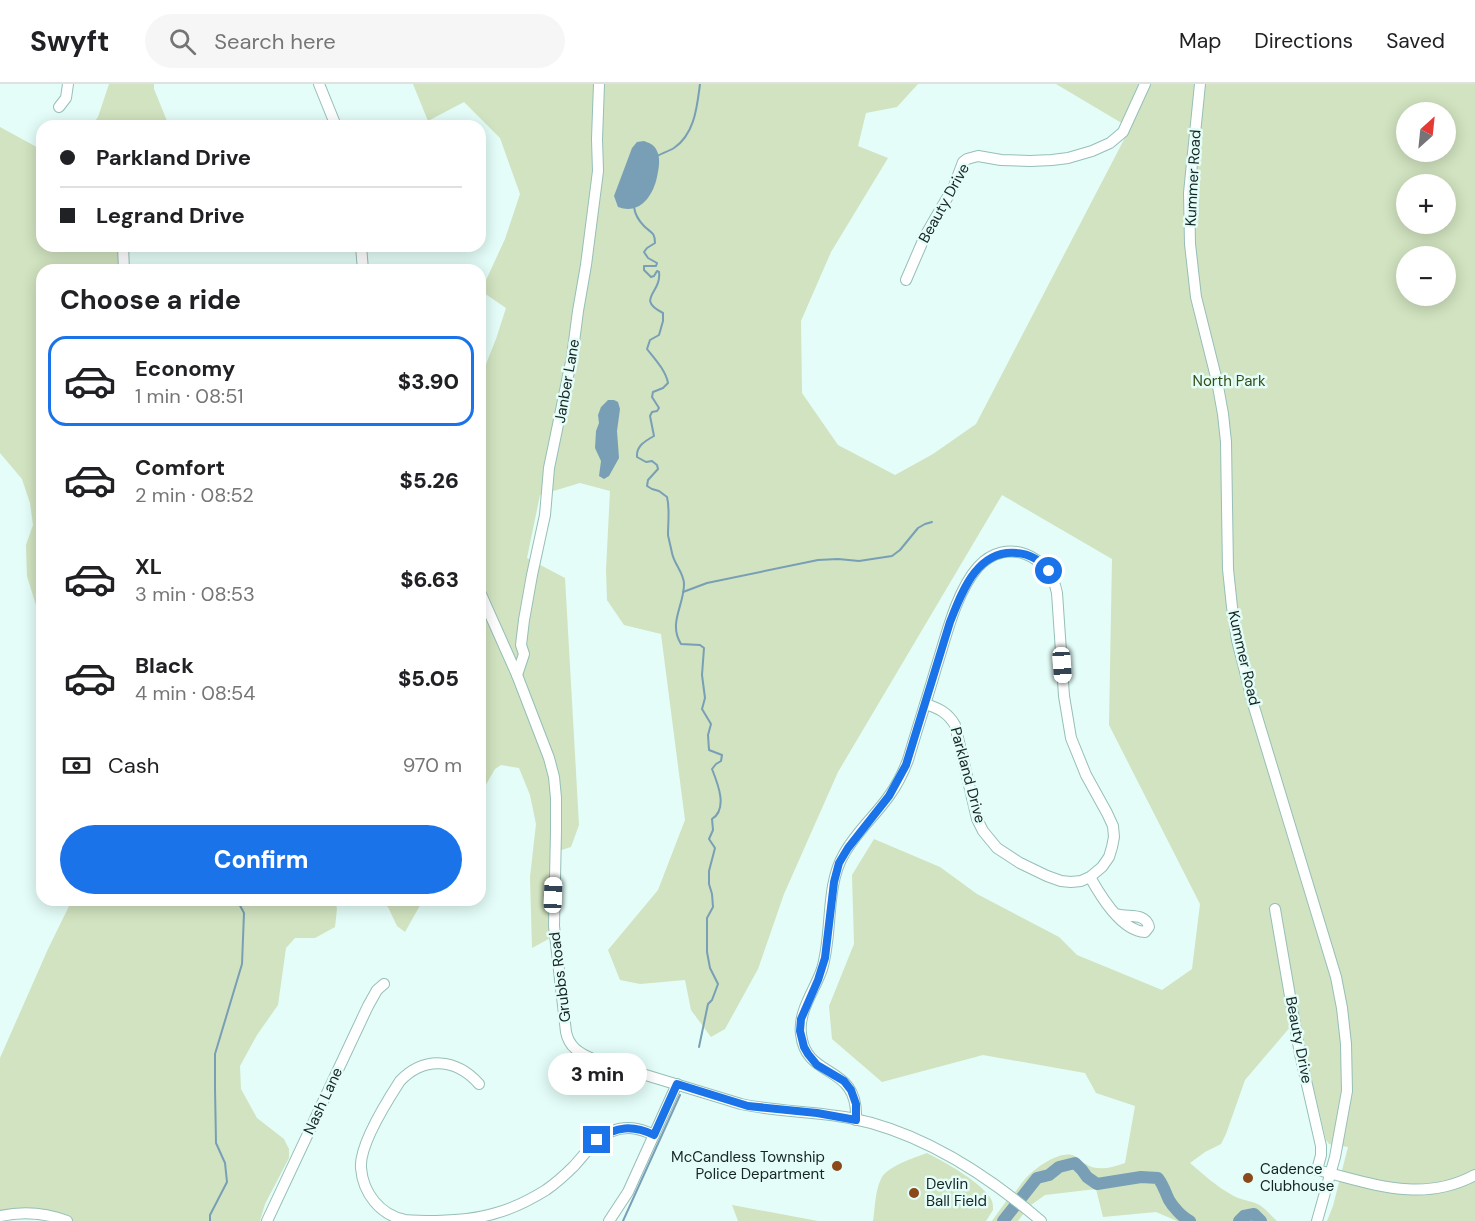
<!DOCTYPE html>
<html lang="en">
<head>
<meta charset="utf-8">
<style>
	:root { --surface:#fff; --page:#f6f6f6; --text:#202124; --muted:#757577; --line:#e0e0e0; --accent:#1a73e8 }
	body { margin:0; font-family:"DM Sans",sans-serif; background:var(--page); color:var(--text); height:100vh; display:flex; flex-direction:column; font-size:22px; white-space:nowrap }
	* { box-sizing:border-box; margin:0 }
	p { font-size:20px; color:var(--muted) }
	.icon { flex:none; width:33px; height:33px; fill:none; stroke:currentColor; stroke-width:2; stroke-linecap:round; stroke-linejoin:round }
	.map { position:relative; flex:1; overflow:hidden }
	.panel { position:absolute; left:36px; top:180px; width:450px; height:642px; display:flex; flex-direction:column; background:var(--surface); border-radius:18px; box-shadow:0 3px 15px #0003 }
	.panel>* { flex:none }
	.top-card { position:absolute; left:36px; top:36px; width:450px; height:132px; border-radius:18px; box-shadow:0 3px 15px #0003; display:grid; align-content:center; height:132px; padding:0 24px; background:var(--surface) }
	.needle { width:39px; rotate:27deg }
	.buttons { position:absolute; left:1396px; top:18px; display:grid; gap:12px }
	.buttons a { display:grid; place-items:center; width:60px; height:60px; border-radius:50%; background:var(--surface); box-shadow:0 3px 15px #0003; font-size:30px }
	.end { position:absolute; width:27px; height:27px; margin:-14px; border:8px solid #1a73e8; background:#fff; box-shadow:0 0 0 3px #fff }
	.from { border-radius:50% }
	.bubble { position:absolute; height:42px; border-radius:21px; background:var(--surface); box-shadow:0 3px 15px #0003; font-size:20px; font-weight:800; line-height:42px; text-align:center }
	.car { position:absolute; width:18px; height:36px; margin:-18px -9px; border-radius:8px; box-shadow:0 0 4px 2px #0007; background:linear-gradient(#fff 24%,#345 0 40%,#fff 0 76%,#345 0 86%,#fff 0) }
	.top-card b { display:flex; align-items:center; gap:21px; height:57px; font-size:22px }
	.top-card b+b { border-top:2px solid var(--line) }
	.top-card i { width:15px; height:15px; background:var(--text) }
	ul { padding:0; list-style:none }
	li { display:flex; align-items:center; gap:18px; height:90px; margin:0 12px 9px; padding:0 12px; border:3px solid transparent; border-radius:18px }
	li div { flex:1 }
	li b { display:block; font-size:22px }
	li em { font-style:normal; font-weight:800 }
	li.current { border-color:var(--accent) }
	li>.icon { width:54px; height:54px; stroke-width:1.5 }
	h2 { padding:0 24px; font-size:27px; line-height:72px }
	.pay { display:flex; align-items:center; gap:15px; height:66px; padding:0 24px; font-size:22px }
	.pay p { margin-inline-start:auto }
	.button { display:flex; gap:12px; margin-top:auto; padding:12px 24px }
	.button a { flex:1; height:69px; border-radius:36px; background:var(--accent); color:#fff; font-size:24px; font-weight:800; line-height:69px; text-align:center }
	header { display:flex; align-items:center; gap:36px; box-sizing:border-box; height:84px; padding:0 30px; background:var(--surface); border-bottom:2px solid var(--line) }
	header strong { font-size:28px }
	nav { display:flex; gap:33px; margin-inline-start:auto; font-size:21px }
	.search { width:420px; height:54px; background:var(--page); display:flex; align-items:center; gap:15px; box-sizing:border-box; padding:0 21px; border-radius:33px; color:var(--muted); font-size:22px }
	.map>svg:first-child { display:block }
	.green { fill:#d1e3c0; fill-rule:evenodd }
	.water { fill:#789fb6 }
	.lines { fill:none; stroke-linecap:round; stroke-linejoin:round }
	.stream { stroke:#789fb6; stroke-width:2 }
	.river { stroke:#789fb6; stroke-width:12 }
	.minor-casing { stroke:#96bfb7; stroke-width:12 }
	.minor { stroke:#fff; stroke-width:10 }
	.route { stroke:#1a73e8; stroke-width:8 }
	.poi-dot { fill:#8b4819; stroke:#e4fdf8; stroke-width:2 }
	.labels { text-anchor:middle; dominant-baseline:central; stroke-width:5; stroke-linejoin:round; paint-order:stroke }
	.street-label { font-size:15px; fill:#152523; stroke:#e4fdf8 }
	.park-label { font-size:15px; fill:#354d17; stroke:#e4fdf8 }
	.poi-label { font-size:15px; fill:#152523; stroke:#e4fdf8; text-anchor:start }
</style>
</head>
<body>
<header>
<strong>Swyft</strong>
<div class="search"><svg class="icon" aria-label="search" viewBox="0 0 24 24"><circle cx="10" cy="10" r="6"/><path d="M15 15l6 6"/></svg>Search here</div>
<nav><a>Map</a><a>Directions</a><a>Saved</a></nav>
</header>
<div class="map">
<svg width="1475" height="1137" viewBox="0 0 1475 1137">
	<rect width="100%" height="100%" fill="#e4fdf8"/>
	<g class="green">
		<polygon points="109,0 154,0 154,5 169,42 91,42 98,33"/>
		<path d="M413,0H918L897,23L866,29L858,62L888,74L831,168L801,237L802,309L838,361L895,391L933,370L976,340L1130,44L1056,0H1475V1137H1327L1333,1122L1348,1063L1329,1060L1326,1056L1297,935L1245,996L1226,1050L1221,1060L1205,1068L1190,1079C1204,1091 1216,1102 1232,1111C1241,1116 1247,1116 1255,1119C1264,1122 1270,1131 1277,1137H1177L1156,1128L1103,1133L1096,1105L1045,1111L1031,1121L1015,1108C1020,1102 1024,1095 1030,1090C1040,1081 1059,1068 1072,1071C1077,1072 1080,1077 1084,1079C1097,1088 1111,1084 1125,1079L1135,1022L1096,1009L1085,989L983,971L882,998L832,955L829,922L854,860L852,791L874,755L940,783L977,810L1059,853L1077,871L1162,906L1192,885L1200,820L1109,641L1112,475L1002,411L838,688L784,810L758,885L725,945L711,953L691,926L685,896L640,900L620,896L608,866L658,806L685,736L661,550L624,541L607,516L606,486L610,407L580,399L540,411L527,474L565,494L579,741L571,763L555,768L554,852L532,864L530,793L536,740L530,711L519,684L501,681L495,685L480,711V295L496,255L506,224L481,207L505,155L520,110L500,54L464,18L428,37ZM1407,28H1446V68H1407ZM1407,100H1446V140H1407ZM1407,172H1446V212H1407Z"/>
		<polygon points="0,43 42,66 42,162 123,162 124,186 42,186 42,541 27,492 26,461 33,441 30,419 22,395 0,369"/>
		<polygon points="72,816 335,816 337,825 335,843 315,854 295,854 286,864 278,921 257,951 240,982 241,1005 257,1034 284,1055 289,1065 289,1074 265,1120 260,1137 67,1137 0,1132 0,974 48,865"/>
		<polygon points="377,816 423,816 405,848 397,842 388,823"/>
		<path d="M927,1069C943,1077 985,1100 992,1117C993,1120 993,1123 993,1126L986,1137H873C875,1124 875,1107 881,1095C887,1082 914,1074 927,1069Z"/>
		<polygon points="1007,1116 1024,1129 1018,1137 992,1137"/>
		<polygon points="732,1121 818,1137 738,1137"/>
	</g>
	<g class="water">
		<path d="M644,57C649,59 653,60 656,65C661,73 659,84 657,93C653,112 640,131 618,123L614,112L632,64L637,58Z"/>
		<polygon points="608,316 614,316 618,318 620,325 617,347 619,374 609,392 604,395 599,392 601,377 595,364 596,347 599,339 598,331 601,323"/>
	</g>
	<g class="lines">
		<g class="stream">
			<path d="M657,72C663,69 669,67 674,64C695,50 697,22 700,0"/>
			<path d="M634,123C635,130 639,137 644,142C651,149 655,148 655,159L647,164L644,168L648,174L657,179L656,182H644V186L651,193L654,192L657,187L659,188C662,209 635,215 663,229V237L659,251L650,256L647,265C655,275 666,287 668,299L663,304L653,308L652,313L659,324L657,327L652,328L650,332L654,352C645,357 636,362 637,373L646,378L652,377L657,381L658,385L648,396L647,402L652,405L659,407L667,413C670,425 668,438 668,451C669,456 671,464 672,469C674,480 684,489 684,500C684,522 668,539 681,560L700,561L704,564L702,591L705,614L702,625L711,640L708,651L709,666L722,671L721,677L716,680L712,685C718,700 728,725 712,735L713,746L709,755L715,764L709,787V800L712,810L713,823L707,834V868L710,884L718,900L712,916L708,920L699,963"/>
			<polyline points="683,508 707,499 818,476 838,475 859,477 892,472 900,466 918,444 925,440 932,438"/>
			<polyline points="210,1137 210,1131 227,1098 225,1079 216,1059 215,1004 215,970 242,880 244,829 237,816"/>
			<polyline points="623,1137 680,1011"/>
		</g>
		<g class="river">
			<path d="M1003,1137L1037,1094L1049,1091L1059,1083L1075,1079L1082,1086L1087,1093L1097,1100L1141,1093L1158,1094C1164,1102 1165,1108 1169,1116C1173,1123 1182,1133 1190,1137"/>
			<polyline points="1239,1137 1244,1132 1254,1130 1261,1137"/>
		</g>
		<defs>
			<g id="minor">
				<polyline points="319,0 336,42"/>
				<polyline points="1200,0 1189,109 1190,160 1196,213 1217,297 1223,330 1226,358 1228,485 1232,523 1237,556 1254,623 1336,893 1342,924 1346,960 1347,1007 1335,1073 1317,1137"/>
				<polyline points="59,23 66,14 68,0"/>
				<polyline points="123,162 124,186"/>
				<polyline points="361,162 363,186"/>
				<polyline points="906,196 925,152 954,102 963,78 967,75 978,72 1001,76 1030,77 1052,76 1068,74 1092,67 1110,59 1123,48 1145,0"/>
				<path d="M480,508L517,591L549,674L554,693L556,714V747L554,842L566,948C569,963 579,969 593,975L741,1020C777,1028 814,1027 850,1034C922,1048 986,1090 1041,1137"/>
				<polyline points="517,591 524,570 521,561 524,536 532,491 545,431 549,384 572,273 578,227 586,181 598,87 597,55 599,0"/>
				<path d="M1090,793C1100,811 1121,847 1145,848L1149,843C1146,828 1128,834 1116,830"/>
				<path d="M1275,825L1300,970L1321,1062V1071L1317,1086C1371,1099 1421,1120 1475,1091"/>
				<path d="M479,1000C456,974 424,972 400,997C387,1017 359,1062 361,1084C363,1109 380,1131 405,1136C416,1137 427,1137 437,1137C457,1136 477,1135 496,1129C514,1124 530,1116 546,1106C556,1099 565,1091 574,1082C585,1070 595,1055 610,1048C626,1041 639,1044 654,1051"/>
				<path d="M856,1036C859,978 806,997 801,950C798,927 815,906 822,885C833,849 825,802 844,770C856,748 875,732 889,712C897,701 903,689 908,676C917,645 927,615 936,584C946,553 956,508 978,483C1006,452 1050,471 1057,509L1064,612L1071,654L1086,691L1107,729L1113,742L1114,753L1112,763L1109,773L1102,783L1090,793L1081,797L1071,798L1061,797L1047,792L1020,779L997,764L983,747L977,735L955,641C948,629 939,624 925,620"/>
				<path d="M0,1132C23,1127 46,1129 67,1137"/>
				<polyline points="267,1137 368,922 377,906 384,900"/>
				<polyline points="609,1137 628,1108 677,1000"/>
			</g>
		</defs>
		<use href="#minor" class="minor-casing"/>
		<use href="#minor" class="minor"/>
	</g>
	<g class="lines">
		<path class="route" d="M597,1056C616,1042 633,1041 654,1051L677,1000L748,1022L817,1029L856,1036V1020L851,1006L844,997L817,981L808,970L804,963L800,947L801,935L818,896L825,874L834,798L839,779L848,764L889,712L906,681L950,538C962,508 977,465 1017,469C1030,470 1041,477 1049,487"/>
	</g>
	<g class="poi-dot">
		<circle cx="837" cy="1082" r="6"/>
		<circle cx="1248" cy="1094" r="6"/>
		<circle cx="914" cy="1109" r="6"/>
	</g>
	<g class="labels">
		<g class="street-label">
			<text transform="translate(1193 94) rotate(-87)">Kummer Road</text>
			<text transform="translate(944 119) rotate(-61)">Beauty Drive</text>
			<text transform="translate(567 297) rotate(-80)">Janber Lane</text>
			<text transform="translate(1244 574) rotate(77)">Kummer Road</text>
			<text transform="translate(968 691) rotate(75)">Parkland Drive</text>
			<text transform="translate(560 893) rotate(-97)">Grubbs Road</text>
			<text transform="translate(1299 956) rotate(79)">Beauty Drive</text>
			<text transform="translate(323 1017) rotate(-65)">Nash Lane</text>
		</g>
		<g class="park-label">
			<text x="1229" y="297">North Park</text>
		</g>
		<g class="poi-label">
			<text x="825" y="1073" text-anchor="end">McCandless Township<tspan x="825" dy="17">Police Department</tspan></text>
			<text x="1260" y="1085">Cadence<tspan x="1260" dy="17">Clubhouse</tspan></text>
			<text x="926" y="1100">Devlin<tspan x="926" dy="17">Ball Field</tspan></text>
		</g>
	</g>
</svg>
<div class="buttons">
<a><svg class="needle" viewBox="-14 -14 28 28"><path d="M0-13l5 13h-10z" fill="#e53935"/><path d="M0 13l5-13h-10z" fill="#757577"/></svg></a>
<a>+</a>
<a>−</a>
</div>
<i class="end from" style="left:1049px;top:487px"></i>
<i class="end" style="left:597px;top:1056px"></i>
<div class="bubble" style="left:548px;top:969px;width:99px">3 min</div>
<i class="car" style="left:1062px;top:581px;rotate:176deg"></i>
<i class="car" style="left:553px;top:811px;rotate:2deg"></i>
<div class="top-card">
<b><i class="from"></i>Parkland Drive</b>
<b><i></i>Legrand Drive</b>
</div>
<section class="panel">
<h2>Choose a ride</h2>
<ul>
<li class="current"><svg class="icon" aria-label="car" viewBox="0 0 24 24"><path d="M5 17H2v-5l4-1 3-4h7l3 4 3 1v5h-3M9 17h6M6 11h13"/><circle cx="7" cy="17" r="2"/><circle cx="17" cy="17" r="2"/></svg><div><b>Economy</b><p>1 min · 08:51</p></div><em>$3.90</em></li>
<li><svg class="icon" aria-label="car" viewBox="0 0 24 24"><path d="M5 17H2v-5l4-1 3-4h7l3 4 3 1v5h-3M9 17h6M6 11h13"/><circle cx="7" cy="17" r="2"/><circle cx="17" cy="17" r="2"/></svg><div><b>Comfort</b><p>2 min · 08:52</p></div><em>$5.26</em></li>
<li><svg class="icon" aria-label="car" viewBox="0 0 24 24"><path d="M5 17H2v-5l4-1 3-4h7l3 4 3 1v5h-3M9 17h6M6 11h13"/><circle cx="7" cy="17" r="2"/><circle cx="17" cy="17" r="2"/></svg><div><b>XL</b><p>3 min · 08:53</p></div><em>$6.63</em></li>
<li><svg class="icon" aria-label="car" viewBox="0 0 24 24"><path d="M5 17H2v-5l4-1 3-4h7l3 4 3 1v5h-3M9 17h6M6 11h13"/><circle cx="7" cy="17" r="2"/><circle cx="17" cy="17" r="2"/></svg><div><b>Black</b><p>4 min · 08:54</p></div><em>$5.05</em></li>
</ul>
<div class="pay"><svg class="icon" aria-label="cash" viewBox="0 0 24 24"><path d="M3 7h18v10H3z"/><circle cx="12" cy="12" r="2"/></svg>Cash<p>970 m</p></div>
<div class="button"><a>Confirm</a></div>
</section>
</div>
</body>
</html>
